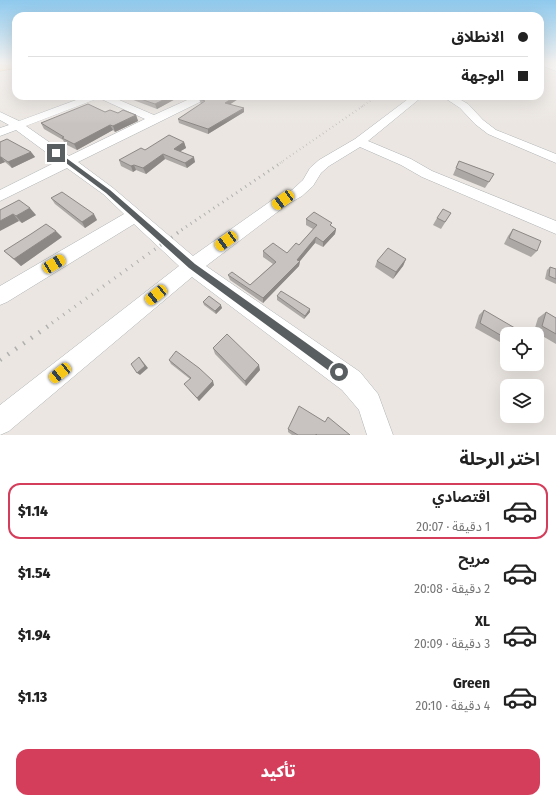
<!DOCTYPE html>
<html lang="ar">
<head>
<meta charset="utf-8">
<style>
	:root { --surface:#fff; --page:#f6f6f6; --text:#222; --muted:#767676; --line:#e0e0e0; --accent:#d43e5b }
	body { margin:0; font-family:"Fira Sans Condensed","Noto Sans Arabic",sans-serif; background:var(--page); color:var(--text); direction:rtl; height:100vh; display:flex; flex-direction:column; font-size:15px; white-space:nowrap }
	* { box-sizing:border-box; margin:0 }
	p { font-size:13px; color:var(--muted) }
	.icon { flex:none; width:22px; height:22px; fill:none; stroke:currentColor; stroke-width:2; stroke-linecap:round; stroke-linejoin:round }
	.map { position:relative; height:435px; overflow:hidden; direction:ltr }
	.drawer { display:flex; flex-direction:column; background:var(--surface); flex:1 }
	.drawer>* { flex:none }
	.hud { position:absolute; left:12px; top:12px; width:532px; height:88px; border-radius:12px; box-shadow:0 4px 16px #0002; direction:rtl; display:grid; align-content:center; height:88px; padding:0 16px; background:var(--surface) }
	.controls { position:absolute; left:500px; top:327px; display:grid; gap:8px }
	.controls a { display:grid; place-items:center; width:44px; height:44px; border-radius:8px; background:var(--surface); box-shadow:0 4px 16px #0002; font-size:20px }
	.end { position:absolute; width:18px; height:18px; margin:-9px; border:5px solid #595e60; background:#fff; box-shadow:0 0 0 2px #fff }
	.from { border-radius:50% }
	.car { position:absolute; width:12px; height:24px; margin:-12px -6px; border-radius:5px; box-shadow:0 0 3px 1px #0007; background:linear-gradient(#f5c518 24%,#345 0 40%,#f5c518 0 76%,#345 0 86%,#f5c518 0) }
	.hud b { display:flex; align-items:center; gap:14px; height:38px; font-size:15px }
	.hud b+b { border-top:1px solid var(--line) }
	.hud i { width:10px; height:10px; background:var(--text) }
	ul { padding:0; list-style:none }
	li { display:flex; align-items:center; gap:12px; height:56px; margin:0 8px 6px; padding:0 8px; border:2px solid transparent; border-radius:12px }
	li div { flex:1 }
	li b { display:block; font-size:15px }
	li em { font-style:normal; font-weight:800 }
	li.current { border-color:var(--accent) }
	li>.icon { width:36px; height:36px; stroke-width:1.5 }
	h2 { padding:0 16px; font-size:18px; line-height:48px }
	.button { display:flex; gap:8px; margin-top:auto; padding:8px 16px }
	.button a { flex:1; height:46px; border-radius:12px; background:var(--accent); color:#fff; font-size:16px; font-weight:800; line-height:46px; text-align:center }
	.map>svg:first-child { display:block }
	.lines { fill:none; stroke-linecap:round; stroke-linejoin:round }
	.minor-casing { stroke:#aeb3b5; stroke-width:1 }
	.major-casing { stroke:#e09c65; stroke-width:1 }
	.minor { fill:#fff; fill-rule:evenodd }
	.major { fill:#f5d5ac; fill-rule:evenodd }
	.rail-far4 { stroke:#afb0b0; stroke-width:1.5; stroke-dasharray:0.5 3; stroke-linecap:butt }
	.rail-far3 { stroke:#afb0b0; stroke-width:2; stroke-dasharray:0.5 3.5; stroke-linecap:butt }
	.rail-far2 { stroke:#afb0b0; stroke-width:3; stroke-dasharray:1 4.5; stroke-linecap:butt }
	.rail-far1 { stroke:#afb0b0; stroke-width:3.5; stroke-dasharray:1 6; stroke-linecap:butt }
	.rail { stroke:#afb0b0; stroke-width:4.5; stroke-dasharray:1.5 8; stroke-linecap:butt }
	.wall { fill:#aca8a5 }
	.shaded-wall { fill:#8c8886 }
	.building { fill:#c8c3c0; stroke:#8c8886 }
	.route { fill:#595e60 }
</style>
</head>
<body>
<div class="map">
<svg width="556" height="435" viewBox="0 0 556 435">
	<rect width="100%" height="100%" fill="#ebe6e1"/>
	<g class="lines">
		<defs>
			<g id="minor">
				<polygon points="540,63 551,63 556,65 556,71 540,65"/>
				<path d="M87,96H110L154,115L196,96H209L208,98L78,162L113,188L193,256L278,196L292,190L303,180L310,168L319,160L355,139L412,96H423L368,141L411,159L432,171L556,221V234L422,177L401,165L360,147L329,166L321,173L313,186L302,196L288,204L206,266L360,372L378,394L393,435H367L359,410L342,390L192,277L9,431L0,435V405L179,266L134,224L7,302L0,305V286L124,214L103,194L67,168L0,201V190L58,161L16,130L0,136V128L9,125L0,120V112L19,121ZM99,98L145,119L69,156L26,126Z"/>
				<polygon points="442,96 454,96 468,104 483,120 496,130 556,154 556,163 488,134 475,124 460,108"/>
			</g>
			<polygon id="major" points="9,63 16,63 16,68 0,71 0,65"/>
		</defs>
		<use href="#minor" class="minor-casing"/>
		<use href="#major" class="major-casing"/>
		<use href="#minor" class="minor"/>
		<use href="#major" class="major"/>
		<polyline class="rail-far4" points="361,107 378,96"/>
		<polyline class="rail-far3" points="280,163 363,106"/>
		<polyline class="rail-far2" points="177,233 282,162"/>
		<polyline class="rail-far1" points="52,323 179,232"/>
		<polyline class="rail" points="0,360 54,322"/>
	</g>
	<g class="wall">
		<polygon points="127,96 193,96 186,99 179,97 157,109 128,98"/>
		<polygon points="273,96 293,96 287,100"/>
		<polygon points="199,99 230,104 244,112 208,134 179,123 178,119 201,104"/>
		<polygon points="105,112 118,113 136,115 138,121 115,132 113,130 77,150 65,144 63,140 44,129 41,123"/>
		<polygon points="0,142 31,152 35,157 12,168 5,162 0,164"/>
		<polygon points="184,142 186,148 180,151 195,162 187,168 165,159 146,174 136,170 133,172 121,166 119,160 145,150"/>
		<polygon points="459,161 494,174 485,188 453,175"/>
		<polygon points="51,198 97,220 85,228 55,204"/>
		<polygon points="0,210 36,215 22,223 19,221"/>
		<polygon points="451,213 441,229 433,225 437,218"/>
		<polygon points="306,219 332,226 336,229 335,234 323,247 315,243 300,261 299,266 263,303 230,280 228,275 250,285 273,264 263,257 263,251 287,253 299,245 313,229 306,225"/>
		<polygon points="513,229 537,251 531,257 504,244 508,236"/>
		<polygon points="62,237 21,266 4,251"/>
		<polygon points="406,259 403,266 393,279 375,267 377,261"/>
		<polygon points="550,267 556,269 556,284 545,279 547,270"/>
		<polygon points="277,296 310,312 304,319 277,300"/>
		<polygon points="203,302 222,308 216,314 204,305"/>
		<polygon points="484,310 507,334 507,346 475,328 479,315"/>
		<polygon points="546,312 556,318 556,344 534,331 538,318"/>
		<polygon points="213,348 260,370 246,386 215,354"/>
		<polygon points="169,360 214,385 199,401 184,384 190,379 171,364"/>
		<polygon points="325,422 350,435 292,435 288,432 288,429"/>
	</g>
	<g class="shaded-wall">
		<polygon points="171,96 178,96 179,97 157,109 155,104"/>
		<polygon points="185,96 193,96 186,99"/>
		<polygon points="236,96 243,96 226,107 225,103"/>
		<polygon points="287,96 293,96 287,100"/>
		<polygon points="244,108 244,112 208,134 208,129"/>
		<polygon points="136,115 138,121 115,132 113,126"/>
		<polygon points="110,125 113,130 77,150 74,144"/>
		<polygon points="184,142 186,148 176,154 174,149"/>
		<polygon points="31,152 35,157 12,168 8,162"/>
		<polygon points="163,154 165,159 146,174 143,168"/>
		<polygon points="0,157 1,157 5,162 0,164"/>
		<polygon points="194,157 195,162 187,168 185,163"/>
		<polygon points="134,165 136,170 133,172 131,166"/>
		<polygon points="30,208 36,215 22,223 16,216"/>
		<polygon points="13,214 19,221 0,231 0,221"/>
		<polygon points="94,214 97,220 85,228 82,222"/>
		<polygon points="336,229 335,234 323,247 323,242"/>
		<polygon points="56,231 62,237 21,266 14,259"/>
		<polygon points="316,237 315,243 300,261 299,266 263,303 263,298"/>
		<polygon points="406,259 403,266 393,279 396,272"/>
		<polygon points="221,305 222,308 216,314 215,311"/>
		<polygon points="310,309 310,312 304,319 305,316"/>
		<polygon points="139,357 148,368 140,375 137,373"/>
		<polygon points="259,365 260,370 246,386 245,381"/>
		<polygon points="213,381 214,385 199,401 197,398"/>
	</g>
	<g class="building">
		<polygon points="132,96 171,96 155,104"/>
		<polygon points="206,96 236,96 225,103 244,108 208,129 178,119 205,101 199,99"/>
		<polygon points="88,104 105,112 110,110 118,113 123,110 136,115 113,126 110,125 74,144 62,138 64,137 41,123"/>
		<polygon points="169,135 184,142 174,149 194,157 185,163 163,154 143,168 134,165 131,166 119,160 141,148 145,150"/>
		<polygon points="7,139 31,152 8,162 1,157 0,157 0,142"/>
		<polygon points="459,161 494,174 489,182 456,168"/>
		<polygon points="62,192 94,214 82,222 51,198"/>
		<polygon points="19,200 30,208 16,216 13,214 0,221 0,210"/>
		<polygon points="443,209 451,213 445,222 437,218"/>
		<polygon points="314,212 332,223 330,225 336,229 323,242 316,237 297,260 300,261 263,298 228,275 232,272 250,285 276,262 263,251 273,243 287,253 296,243 299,245 317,225 306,219"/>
		<polygon points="46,224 56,231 14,259 4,251 31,234"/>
		<polygon points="513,229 541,241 537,251 509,238"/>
		<polygon points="388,248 406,259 396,272 377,261"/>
		<polygon points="550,267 556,269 556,279 549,276"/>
		<polygon points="281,291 310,309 305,316 277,296"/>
		<polygon points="209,296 221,305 215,311 203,302"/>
		<polygon points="484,310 520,331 519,334 507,334 507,339 480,323"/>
		<polygon points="546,312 556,318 556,334 542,326"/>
		<polygon points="227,334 259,365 245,381 213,348"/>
		<polygon points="176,351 199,368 213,381 197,398 184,384 191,378 169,360"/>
		<polygon points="139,357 145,366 137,373 131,364"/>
		<polygon points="299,406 325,422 328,417 350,435 317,435 316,434 316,435 298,435 288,429"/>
	</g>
	<linearGradient id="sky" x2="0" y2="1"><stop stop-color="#8ec9ed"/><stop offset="0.51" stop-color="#f6f4f2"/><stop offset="1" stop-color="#f6f4f2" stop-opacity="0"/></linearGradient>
	<rect width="556" height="124" fill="url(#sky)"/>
	<polygon class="route" points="54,152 58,152 110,190 195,264 343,369 344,372 343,376 339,377 336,376 189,268 106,193 54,154"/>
</svg>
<div class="controls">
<a><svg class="icon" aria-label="locate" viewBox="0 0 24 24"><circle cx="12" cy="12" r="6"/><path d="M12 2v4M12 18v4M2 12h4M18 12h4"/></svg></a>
<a><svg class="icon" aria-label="layers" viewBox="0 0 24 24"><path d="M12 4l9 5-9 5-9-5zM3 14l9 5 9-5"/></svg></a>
</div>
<i class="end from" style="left:339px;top:372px"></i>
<i class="end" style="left:56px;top:153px"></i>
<i class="car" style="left:283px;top:200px;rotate:234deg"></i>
<i class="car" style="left:226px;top:241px;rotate:234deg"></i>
<i class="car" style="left:54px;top:264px;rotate:59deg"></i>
<i class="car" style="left:156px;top:295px;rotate:231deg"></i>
<i class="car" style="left:60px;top:373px;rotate:231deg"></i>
<div class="hud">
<b><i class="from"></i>الانطلاق</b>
<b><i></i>الوجهة</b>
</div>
</div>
<section class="drawer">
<h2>اختر الرحلة</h2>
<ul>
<li class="current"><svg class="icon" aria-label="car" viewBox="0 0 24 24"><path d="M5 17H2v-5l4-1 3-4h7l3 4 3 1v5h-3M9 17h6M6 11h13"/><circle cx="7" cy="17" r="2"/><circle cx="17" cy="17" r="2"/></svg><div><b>اقتصادي</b><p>1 دقيقة · 20:07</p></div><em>$1.14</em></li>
<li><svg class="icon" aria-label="car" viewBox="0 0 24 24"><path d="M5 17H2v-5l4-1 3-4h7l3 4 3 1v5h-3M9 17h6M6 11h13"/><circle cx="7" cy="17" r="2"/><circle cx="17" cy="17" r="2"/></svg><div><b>مريح</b><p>2 دقيقة · 20:08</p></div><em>$1.54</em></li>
<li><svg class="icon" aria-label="car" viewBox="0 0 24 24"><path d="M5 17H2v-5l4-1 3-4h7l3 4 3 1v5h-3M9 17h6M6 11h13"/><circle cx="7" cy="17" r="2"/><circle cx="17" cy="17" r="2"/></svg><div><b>XL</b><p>3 دقيقة · 20:09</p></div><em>$1.94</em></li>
<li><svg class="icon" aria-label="car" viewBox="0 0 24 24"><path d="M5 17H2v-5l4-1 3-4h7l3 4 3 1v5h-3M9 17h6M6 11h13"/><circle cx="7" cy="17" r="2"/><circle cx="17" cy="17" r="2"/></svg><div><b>Green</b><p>4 دقيقة · 20:10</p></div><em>$1.13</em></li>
</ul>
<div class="button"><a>تأكيد</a></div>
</section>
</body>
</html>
